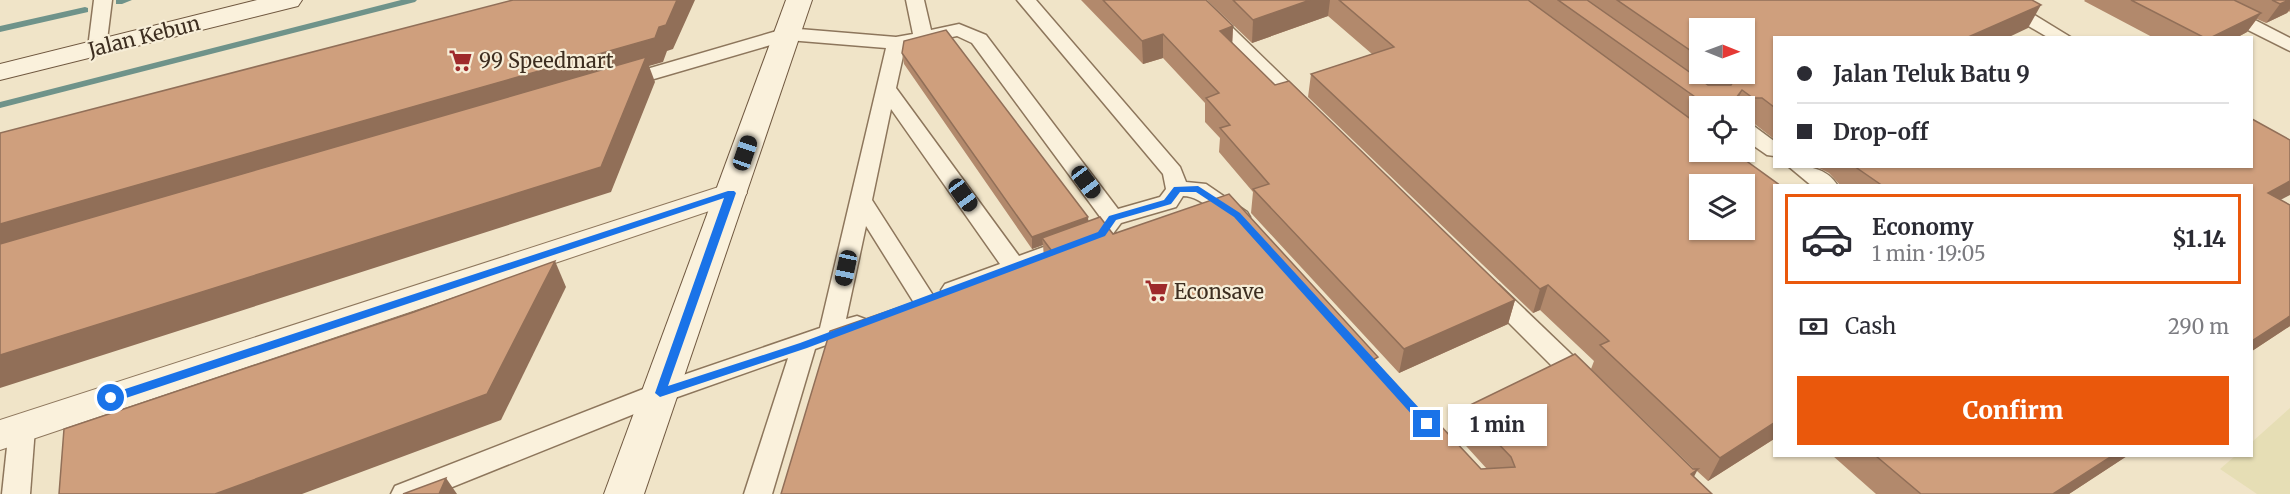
<!DOCTYPE html>
<html lang="en">
<head>
<meta charset="utf-8">
<style>
	:root { --surface:#fff; --page:#f7f7f7; --text:#2b2b33; --muted:#7c7c81; --line:#e1e1e2; --accent:#ea580c }
	body { margin:0; font-family:Merriweather,serif; background:var(--page); color:var(--text); height:100vh; display:flex; flex-direction:column; font-size:22px; white-space:nowrap }
	* { box-sizing:border-box; margin:0 }
	p { font-size:20px; color:var(--muted) }
	.icon { flex:none; width:33px; height:33px; fill:none; stroke:currentColor; stroke-width:2; stroke-linecap:round; stroke-linejoin:round }
	.map { position:relative; flex:1; overflow:hidden }
	.side { position:absolute; left:1773px; top:184px; width:480px; height:273px; display:flex; flex-direction:column; background:var(--surface); border-radius:0px; box-shadow:0 2px 4px #0004 }
	.side>* { flex:none }
	.top-card { position:absolute; left:1773px; top:36px; width:480px; height:132px; border-radius:0px; box-shadow:0 2px 4px #0004; display:grid; align-content:center; height:132px; padding:0 24px; background:var(--surface) }
	.needle { width:39px; rotate:91deg }
	.tools { position:absolute; left:1689px; top:18px; display:grid; gap:12px }
	.tools a { display:grid; place-items:center; width:66px; height:66px; border-radius:0px; background:var(--surface); box-shadow:0 2px 4px #0004; font-size:30px }
	.end { position:absolute; width:27px; height:27px; margin:-14px; border:8px solid #1a73e8; background:#fff; box-shadow:0 0 0 3px #fff }
	.from { border-radius:50% }
	.bubble { position:absolute; height:42px; border-radius:0px; background:var(--surface); box-shadow:0 2px 4px #0004; font-size:20px; font-weight:800; line-height:42px; text-align:center }
	.car { position:absolute; width:18px; height:36px; margin:-18px -9px; border-radius:8px; box-shadow:0 0 4px 2px #0007; background:linear-gradient(#222 24%,#8ab4d8 0 40%,#222 0 76%,#8ab4d8 0 86%,#222 0) }
	.top-card b { display:flex; align-items:center; gap:21px; height:57px; font-size:22px }
	.top-card b+b { border-top:2px solid var(--line) }
	.top-card i { width:15px; height:15px; background:var(--text) }
	ul { padding:10px 0 0; list-style:none }
	li { display:flex; align-items:center; gap:18px; height:90px; margin:0 12px 9px; padding:0 12px; border:3px solid transparent; border-radius:0px }
	li div { flex:1 }
	li b { display:block; font-size:22px }
	li em { font-style:normal; font-weight:800 }
	li.active { border-color:var(--accent) }
	li>.icon { width:54px; height:54px; stroke-width:1.5 }
	.pay { display:flex; align-items:center; gap:15px; height:66px; padding:0 24px; font-size:22px }
	.pay p { margin-inline-start:auto }
	.action { display:flex; gap:12px; margin-top:auto; padding:12px 24px }
	.action a { flex:1; height:69px; border-radius:0px; background:var(--accent); color:#fff; font-size:24px; font-weight:800; line-height:69px; text-align:center }
	.map>svg:first-child { display:block }
	.farmland { fill:#e6deb5 }
	.lines { fill:none; stroke-linecap:round; stroke-linejoin:round }
	.stream { fill:#6f938a; fill-rule:evenodd }
	.lane-casing { stroke:#8d765c; stroke-width:3 }
	.street-casing { stroke:#8d765c; stroke-width:2 }
	.secondary-casing { stroke:#6f573f; stroke-width:2 }
	.lane { fill:#faf1dc; fill-rule:evenodd }
	.street { fill:#faf1dc; fill-rule:evenodd }
	.secondary { fill:#faf1dc; fill-rule:evenodd }
	.wall { fill:#b2896c; fill-rule:evenodd }
	.shaded-wall { fill:#916f58 }
	.building { fill:#cf9f7d; stroke:#916f58; stroke-width:1.5; fill-rule:evenodd }
	.route { fill:#1a73e8 }
	.labels { text-anchor:middle; dominant-baseline:central; stroke-width:4.5; stroke-linejoin:round; paint-order:stroke }
	.street-label { font-size:20px; fill:#3d2e20; stroke:#f7eed8 }
	.poi-label { font-size:20px; fill:#3d2e20; stroke:#f7eed8; text-anchor:start }
</style>
</head>
<body>
<div class="map">
<svg width="2290" height="494" viewBox="0 0 2290 494">
	<rect width="100%" height="100%" fill="#f0e4c8"/>
	<polygon class="farmland" points="2290,408 2290,494 2257,494 2220,469 2235,456 2252,456 2252,442"/>
	<g class="lines">
		<g class="stream">
			<polygon points="116,0 132,0 122,4 116,4"/>
			<polygon points="401,0 417,0 415,2 0,108 0,102"/>
			<polygon points="85,7 88,8 88,12 0,32 0,26"/>
		</g>
		<defs>
			<g id="lane">
				<polygon points="94,0 112,0 106,48 104,52 90,52 88,48"/>
				<path d="M906,0H924L931,30L959,24L986,35L1118,209L1160,197L1166,189L1163,174L1017,0H1036L1180,167L1186,182L1206,184L1247,212L1250,217L1247,222C1223,229 1207,196 1183,196L1176,207L1121,223L1109,239L961,296L953,298L945,296L941,290L945,284L1000,264L891,109L872,200L936,300L932,306L924,309L916,306L866,226L846,319L857,316L865,319L869,325L865,331L815,349L772,494H744L788,358L669,400L435,494H391L395,486L651,386L820,328L886,48L788,40L623,88L616,86L613,82L616,78L787,28L896,37L913,34ZM957,36L972,43L1101,218L1093,229L1019,256L896,88L905,47Z"/>
				<polygon points="1185,0 1204,0 1307,100 1310,104 1307,108 1293,108"/>
				<polygon points="1988,0 2010,0 2072,38 2049,38 1991,4"/>
				<polygon points="2193,0 2216,0 2290,38 2290,51 2196,4"/>
				<polygon points="1744,123 1751,124 1774,141 1774,156 1767,155 1744,139"/>
				<path d="M1788,166C1808,166 1826,167 1838,186H1812Z"/>
				<polygon points="1491,283 1499,285 1592,374 1595,381 1592,388 1583,391 1574,388 1483,297 1479,291 1483,285"/>
				<polygon points="22,418 31,421 35,428 30,494 2,494 9,428 13,421"/>
			</g>
			<polygon id="street" points="731,183 742,186 747,193 742,200 0,450 0,420"/>
			<g id="secondary">
				<polygon points="257,0 302,0 298,6 0,80 0,64"/>
				<polygon points="786,0 812,0 644,494 604,494"/>
			</g>
		</defs>
		<use href="#lane" class="lane-casing"/>
		<use href="#street" class="street-casing"/>
		<use href="#secondary" class="secondary-casing"/>
		<use href="#lane" class="lane"/>
		<use href="#street" class="street"/>
		<use href="#secondary" class="secondary"/>
	</g>
	<g class="wall">
		<polygon points="1081,0 1206,0 1233,26 1232,43 1275,85 1515,300 1508,324 1399,373 1251,213 1253,192 1219,152 1220,138 1205,122 1205,103 1163,58 1143,64"/>
		<path d="M1207,0H2032L2028,28L1774,38V139L1752,122L1744,121V106H1700V152L1774,439L1708,481L1697,471L781,494L1044,258L1043,245L1032,249L904,64L902,53L1089,221L1377,364L1432,424L1481,469H1487L1457,436L1464,408L1694,469L1591,369L1594,361L1540,310L1533,313L1308,97L1311,74L1372,54L1328,16L1252,43ZM1700,28L1744,74H1700Z"/>
		<polygon points="2085,0 2290,0 2290,12 2289,11 2287,13 2266,23 2257,19 2247,32 2236,38 2154,38 2084,1"/>
		<polygon points="1815,166 2252,166 2281,200 2290,205 2290,326 2252,351 2252,186 1839,186 1840,185 1829,173"/>
		<polygon points="1833,456 2127,456 2069,494 1876,494"/>
	</g>
	<g class="shaded-wall">
		<polygon points="677,0 695,0 673,49 667,51 663,62 649,66 655,82 611,192 0,388 0,224 659,27"/>
		<polygon points="1310,0 1330,0 1328,16 1252,43 1253,20"/>
		<polygon points="2289,0 2290,0 2290,9 2287,13 2266,23 2280,4"/>
		<polygon points="2041,5 2028,28 2007,38 1966,38"/>
		<polygon points="2261,13 2247,32 2236,38 2210,38"/>
		<polygon points="1233,26 1232,50 1220,31"/>
		<polygon points="1163,34 1163,58 1143,64 1142,41"/>
		<polygon points="1742,90 1735,106 1730,106"/>
		<polygon points="2290,181 2290,195 2252,215 2268,193"/>
		<polygon points="1088,217 1089,228 1042,238 1043,245 1032,249 1032,237"/>
		<polygon points="555,261 566,287 501,420 302,494 215,494"/>
		<polygon points="1548,285 1540,310 1533,313 1540,289"/>
		<polygon points="1515,300 1508,324 1399,373 1404,349"/>
		<polygon points="2290,316 2290,326 2252,351 2252,341"/>
		<polygon points="1774,423 1774,439 1708,481 1720,458"/>
		<polygon points="2112,456 2127,456 2069,494 2053,494"/>
		<polygon points="1698,469 1685,494 1691,474"/>
		<polygon points="446,478 457,494 439,494"/>
	</g>
	<g class="building">
		<polygon points="513,0 677,0 666,25 659,27 655,38 0,224 0,133"/>
		<polygon points="1103,0 1206,0 1233,26 1220,31 1275,85 1289,81 1515,300 1404,349 1253,189 1269,184 1220,128 1230,125 1206,98 1219,93 1163,34 1142,41"/>
		<polygon points="1233,0 1310,0 1253,20"/>
		<path d="M1339,0H1528L1700,126V152H1734L1781,186H1774V423L1720,458L1600,345L1609,341L1548,285L1540,289L1311,74L1394,47ZM1700,184H1744V230H1700Z"/>
		<polygon points="1558,0 1587,0 1708,85 1731,85 1733,82 1729,76 1724,74 1744,74 1744,28 1700,28 1700,57 1617,0 2032,0 2041,5 1966,38 1774,38 1774,107 1762,98 1753,98 1742,90 1730,106 1708,106"/>
		<polygon points="2131,0 2234,0 2261,13 2210,38 2205,38"/>
		<polygon points="2272,0 2289,0 2280,4"/>
		<polygon points="946,30 1088,217 1032,237 902,53 904,41"/>
		<polygon points="646,57 601,167 0,355 0,244"/>
		<polygon points="2252,119 2290,140 2290,181 2268,193 2290,205 2290,316 2252,341 2252,186 1883,186 1854,166 2252,166"/>
		<polygon points="1229,194 1378,357 1373,360 1432,424 1437,422 1481,469 1515,467 1511,457 1464,408 1575,354 1693,469 1698,469 1691,474 1712,494 781,494 830,331 1054,254 1042,238 1100,217 1113,234"/>
		<polygon points="555,261 487,394 215,494 59,494 64,429 414,312"/>
		<polygon points="1876,456 2112,456 2053,494 1921,494"/>
		<polygon points="446,478 439,494 403,494"/>
	</g>
	<polygon class="route" points="1198,186 1240,213 1431,421 1431,427 1423,427 1234,217 1196,192 1180,192 1171,204 1116,220 1105,236 807,348 660,397 655,393 724,198 111,403 106,398 107,395 728,191 734,191 736,193 668,386 800,343 1098,232 1109,216 1164,200 1174,187"/>
	<defs>
		<symbol id="supermarket-bare" viewBox="-9 -9 18 18"><path d="M-6-5.5h2.5l.6 2H6L4.5 2H-2.5L-4.4-4H-6ZM-1.5 3.2a1.3 1.3 0 1 0 .1 0ZM3 3.2a1.3 1.3 0 1 0 .1 0Z" fill="#9e2a2b" stroke="#f7eed8" stroke-width="2.5" paint-order="stroke"/></symbol>
	</defs>
	<g fill-rule="evenodd">
		<use href="#supermarket-bare" x="444" y="44" width="33" height="33"/>
		<use href="#supermarket-bare" x="1140" y="274" width="33" height="33"/>
	</g>
	<g class="labels">
		<g class="street-label">
			<text transform="translate(144 36) rotate(-14)">Jalan Kebun</text>
		</g>
		<g class="poi-label">
			<text x="479" y="60">99 Speedmart</text>
			<text x="1174" y="291">Econsave</text>
		</g>
	</g>
</svg>
<div class="tools">
<a><svg class="needle" viewBox="-14 -14 28 28"><path d="M0-13l5 13h-10z" fill="#e53935"/><path d="M0 13l5-13h-10z" fill="#7c7c81"/></svg></a>
<a><svg class="icon" aria-label="locate" viewBox="0 0 24 24"><circle cx="12" cy="12" r="6"/><path d="M12 2v4M12 18v4M2 12h4M18 12h4"/></svg></a>
<a><svg class="icon" aria-label="layers" viewBox="0 0 24 24"><path d="M12 4l9 5-9 5-9-5zM3 14l9 5 9-5"/></svg></a>
</div>
<i class="end from" style="left:111px;top:398px"></i>
<i class="end" style="left:1427px;top:424px"></i>
<div class="bubble" style="left:1448px;top:404px;width:99px">1 min</div>
<i class="car" style="left:745px;top:153px;rotate:19deg"></i>
<i class="car" style="left:1086px;top:182px;rotate:143deg"></i>
<i class="car" style="left:963px;top:195px;rotate:144deg"></i>
<i class="car" style="left:846px;top:268px;rotate:192deg"></i>
<div class="top-card">
<b><i class="from"></i>Jalan Teluk Batu 9</b>
<b><i></i>Drop-off</b>
</div>
<section class="side">
<ul>
<li class="active"><svg class="icon" aria-label="car" viewBox="0 0 24 24"><path d="M5 17H2v-5l4-1 3-4h7l3 4 3 1v5h-3M9 17h6M6 11h13"/><circle cx="7" cy="17" r="2"/><circle cx="17" cy="17" r="2"/></svg><div><b>Economy</b><p>1 min · 19:05</p></div><em>$1.14</em></li>
</ul>
<div class="pay"><svg class="icon" aria-label="cash" viewBox="0 0 24 24"><path d="M3 7h18v10H3z"/><circle cx="12" cy="12" r="2"/></svg>Cash<p>290 m</p></div>
<div class="action"><a>Confirm</a></div>
</section>
</div>
</body>
</html>
